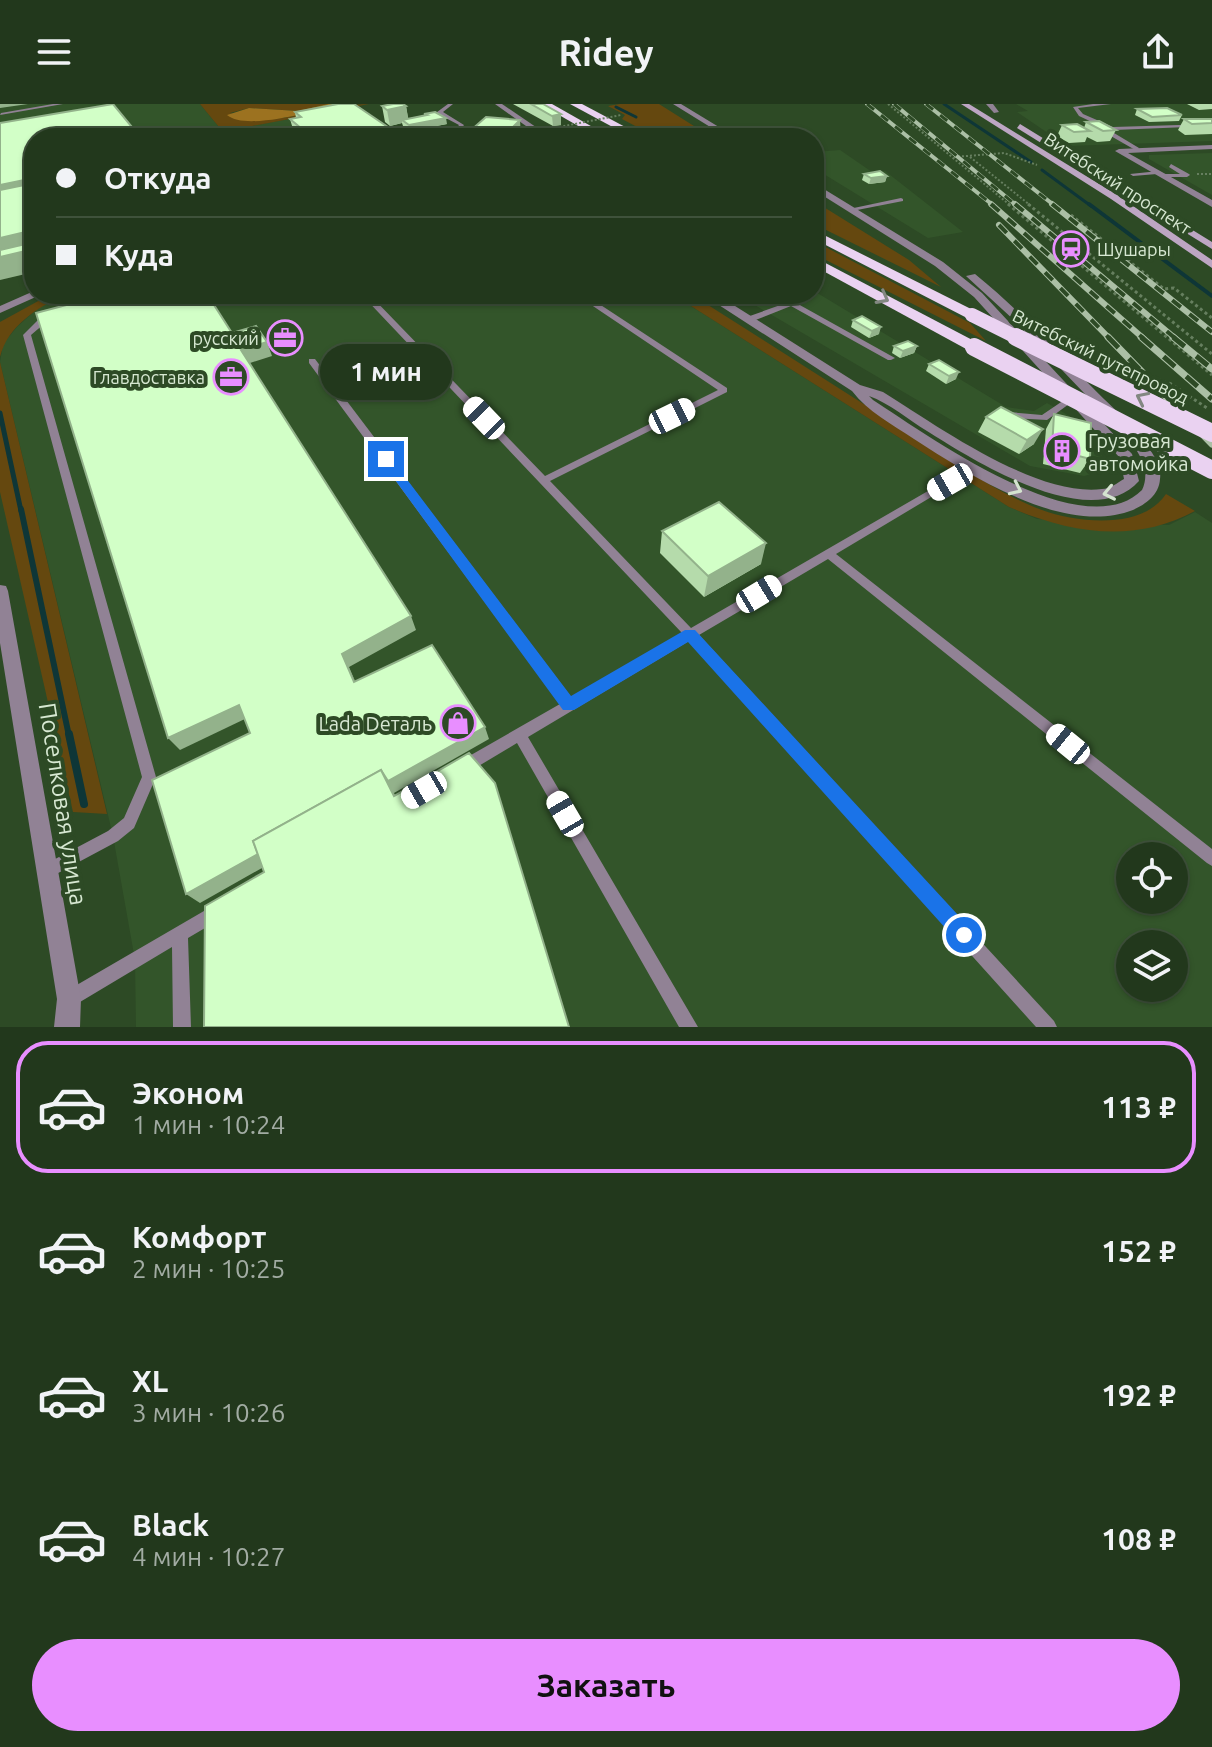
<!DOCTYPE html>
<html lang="ru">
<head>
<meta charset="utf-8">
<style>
	:root { --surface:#22381c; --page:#2a3f25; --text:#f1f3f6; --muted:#a2aca3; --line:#3f523b; --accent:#e88eff }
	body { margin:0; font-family:Ubuntu,sans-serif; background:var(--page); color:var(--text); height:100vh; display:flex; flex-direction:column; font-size:30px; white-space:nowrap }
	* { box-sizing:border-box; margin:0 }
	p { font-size:26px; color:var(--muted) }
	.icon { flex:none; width:44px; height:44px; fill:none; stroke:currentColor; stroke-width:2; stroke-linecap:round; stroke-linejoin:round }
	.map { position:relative; height:923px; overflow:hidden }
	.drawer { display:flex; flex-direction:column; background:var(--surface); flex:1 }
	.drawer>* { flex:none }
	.guide { position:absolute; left:24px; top:24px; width:800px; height:176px; border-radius:32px; box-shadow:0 2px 6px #0004,0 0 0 2px var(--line); display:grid; align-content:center; height:176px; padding:0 32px; background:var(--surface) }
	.controls { position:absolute; left:1116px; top:738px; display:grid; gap:16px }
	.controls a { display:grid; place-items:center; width:72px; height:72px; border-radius:50%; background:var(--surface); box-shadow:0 2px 6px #0004,0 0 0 2px var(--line); font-size:40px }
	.end { position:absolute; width:36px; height:36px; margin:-18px; border:10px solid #1a73e8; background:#fff; box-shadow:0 0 0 4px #fff }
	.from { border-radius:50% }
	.bubble { position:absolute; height:56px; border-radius:28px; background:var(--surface); box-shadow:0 2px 6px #0004,0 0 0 2px var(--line); font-size:26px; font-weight:700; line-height:56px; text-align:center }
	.car { position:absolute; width:24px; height:48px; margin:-24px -12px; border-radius:10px; box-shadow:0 0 6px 2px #0007; background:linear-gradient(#fff 24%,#345 0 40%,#fff 0 76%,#345 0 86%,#fff 0) }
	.guide b { display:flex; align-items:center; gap:28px; height:76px; font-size:30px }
	.guide b+b { border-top:2px solid var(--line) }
	.guide i { width:20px; height:20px; background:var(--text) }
	ul { padding:14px 0 0; list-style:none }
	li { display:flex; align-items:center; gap:24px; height:132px; margin:0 16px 12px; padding:0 16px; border:4px solid transparent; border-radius:32px }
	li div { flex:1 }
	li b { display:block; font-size:30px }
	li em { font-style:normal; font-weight:700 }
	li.selected { border-color:var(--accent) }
	li>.icon { width:72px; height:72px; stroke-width:1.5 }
	.primary-button { display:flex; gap:16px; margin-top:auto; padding:16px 32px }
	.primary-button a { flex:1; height:92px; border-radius:48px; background:var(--accent); color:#111; font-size:32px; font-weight:700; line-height:92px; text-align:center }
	header { display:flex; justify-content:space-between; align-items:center; height:104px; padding:0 32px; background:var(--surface); font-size:36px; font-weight:700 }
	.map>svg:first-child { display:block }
	.built { fill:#33552a; fill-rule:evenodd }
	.green { fill:#65480f }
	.forest { fill:#9c7220 }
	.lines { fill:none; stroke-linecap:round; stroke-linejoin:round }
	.stream-far4 { stroke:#0e3637; stroke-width:3 }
	.stream-far3 { stroke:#0e3637; stroke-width:4 }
	.stream-far2 { stroke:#0e3637; stroke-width:5 }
	.stream-far1 { stroke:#0e3637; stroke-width:6 }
	.stream { stroke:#0e3637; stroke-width:8 }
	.path-far1 { stroke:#667f5f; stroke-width:2; stroke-dasharray:2 2; stroke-linecap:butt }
	.path { stroke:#667f5f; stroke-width:3; stroke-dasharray:3 3; stroke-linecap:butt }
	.service { fill:#918295; fill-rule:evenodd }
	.tertiary { fill:#918295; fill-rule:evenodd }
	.secondary { fill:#bda6c3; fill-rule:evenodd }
	.trunk { fill:#ead2f1; fill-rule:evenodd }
	.rail-far2-casing { stroke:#abbfa5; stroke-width:4 }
	.rail-far1-casing { stroke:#abbfa5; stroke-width:6 }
	.rail-casing { stroke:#abbfa5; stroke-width:7 }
	.rail-far2 { stroke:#2d4a25; stroke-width:3; stroke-dasharray:9; stroke-linecap:butt }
	.rail-far1 { stroke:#2d4a25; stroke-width:4; stroke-dasharray:11; stroke-linecap:butt }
	.rail { stroke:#2d4a25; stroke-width:5; stroke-dasharray:15; stroke-linecap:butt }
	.path-bridge { stroke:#667f5f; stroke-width:2; stroke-dasharray:2 2; stroke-linecap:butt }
	.trunk-bridge-far1 { stroke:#ead2f1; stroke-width:14 }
	.trunk-bridge { stroke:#ead2f1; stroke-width:18 }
	.wall { fill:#b5dbab }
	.shaded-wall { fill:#93b28b }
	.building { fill:#d2ffc7; stroke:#93b28b; stroke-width:2 }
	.oneway { stroke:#828781 }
	.oneway2 { stroke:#d4e3cf }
	.route { fill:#1a73e8 }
	.labels { text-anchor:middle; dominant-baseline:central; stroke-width:8; stroke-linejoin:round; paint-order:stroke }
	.far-street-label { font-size:18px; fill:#d7e8d2; stroke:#2d4a25 }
	.far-poi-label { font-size:18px; fill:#d7e8d2; stroke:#2d4a25; text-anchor:end }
	.poi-label { font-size:20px; fill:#d7e8d2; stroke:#2d4a25; text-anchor:start }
	.near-street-label { font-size:24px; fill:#d7e8d2; stroke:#2d4a25 }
</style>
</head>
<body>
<header><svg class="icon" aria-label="menu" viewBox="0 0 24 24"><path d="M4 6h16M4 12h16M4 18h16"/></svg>Ridey<svg class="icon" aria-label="share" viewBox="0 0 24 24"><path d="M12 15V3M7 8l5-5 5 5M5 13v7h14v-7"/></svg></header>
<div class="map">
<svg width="1212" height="923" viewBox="0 0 1212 923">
	<rect width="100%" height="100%" fill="#2d4a25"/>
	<g class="built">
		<polygon points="0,0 200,0 228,34 34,34 34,168 0,176"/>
		<polygon points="1016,0 1212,0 1212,37 1067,42 1017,8 1028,7"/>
		<polygon points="353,3 400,34 249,34 241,24"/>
		<polygon points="840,46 872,68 885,67 963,128 928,134 814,64 815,48"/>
		<polygon points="1212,49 1212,91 1149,55 1149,51"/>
		<polygon points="814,187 1006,303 1034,307 1047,299 1056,304 1084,321 1106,358 1095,369 1084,372 1030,362 736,190 814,190"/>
		<path d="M64,190H672L1009,403L1037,415L1169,421L1195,408L1212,419V923H136L135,856L113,732L0,258L3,240L17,223L38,204ZM1130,752H1174V796H1130ZM1130,840H1174V884H1130Z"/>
	</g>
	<g class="green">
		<path d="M200,0H328L298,7L249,4L230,9C273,27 324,0 369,0L242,24L249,34H228Z"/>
		<polygon points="620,0 659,0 713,34 658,34 622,15 625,11 608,2"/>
		<polygon points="814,97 909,156 941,183 814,120"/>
		<polygon points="814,137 970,219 986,237 814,150"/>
		<path d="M51,190H64C37,205 8,221 0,253V218Z"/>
		<path d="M672,190H689L697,194C768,239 838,284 909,329C952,356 994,388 1042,406C1078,419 1142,426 1166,390L1195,407C1134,440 1070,429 1009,403Z"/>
		<polygon points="0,258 107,710 73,708 0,388"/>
	</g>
	<path class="forest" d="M328,0H346C319,5 247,28 227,11L249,4L298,7Z"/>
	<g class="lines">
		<g class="stream-far4">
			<polyline points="944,0 1031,58"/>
			<polyline points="616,3 636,13"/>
			<polyline points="1042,66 1091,102"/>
		</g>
		<polyline class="stream-far3" points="1089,100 1212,192"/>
		<polyline class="stream-far2" points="0,309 21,407"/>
		<polyline class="stream-far1" points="21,405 69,632"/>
		<polyline class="stream" points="69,630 84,700"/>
		<g class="path-far1">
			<polyline points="888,0 1011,102"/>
			<polyline points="954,53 1004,49 1037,61"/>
			<polyline points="970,53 1031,102"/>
			<polyline points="1197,70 1212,70"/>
		</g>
		<g class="path">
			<polyline points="1008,100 1212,271"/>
			<polyline points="1028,100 1212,250"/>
			<polyline points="1071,111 1164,185 1174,184 1212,214"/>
			<polyline points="1129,266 1171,280 1207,304"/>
		</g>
		<g class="service">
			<polygon points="53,0 63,0 0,11 1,9"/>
			<path d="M448,0H453L443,8L464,21L455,34H445L417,15L433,11ZM440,11L459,21L450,33L423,16L437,13Z"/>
			<polygon points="1093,0 1111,0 1078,4 1083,10 1113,23 1212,20 1212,22 1114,26 1114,29 1139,44 1137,47 1109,31 1109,26 1079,12 1073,3"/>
			<polygon points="1171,60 1189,70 1190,71 1187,73 1162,73 1164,70 1180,70 1169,63"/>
			<polygon points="1159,67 1157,70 1133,72 1130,70"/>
			<polygon points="901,94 903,95 903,97 852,107 849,105"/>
			<polygon points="361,190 369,190 545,372 718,286 575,190 584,190 727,284 727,288 550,377 691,524 947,376 953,376 955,378 953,380 836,450 1212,745 1212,762 1207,759 828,455 699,531 1054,917 1057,923 1036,923 689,537 528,633 698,923 679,923 517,639 467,669 462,671 457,669 455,664 457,659 560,600 309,259 309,255 315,255 571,593 682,529"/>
			<polygon points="771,190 780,190 895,254 891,256 888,256 791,202 753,217 747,217 747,213 786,199"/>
			<polygon points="53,212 56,212 56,216 45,219 31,231 156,673 134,724 118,737 47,775 42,772 39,767 42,762 108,727 124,714 142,673 23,231 39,215"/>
			<polygon points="1073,290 1076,291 1076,295 1047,316 1009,314 1005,311 1009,308 1042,311"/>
			<polygon points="216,800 222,802 224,808 222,814 188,834 191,923 173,923 172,843 75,901 69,903 63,901 61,895 63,889"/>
		</g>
		<g class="tertiary">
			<polygon points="495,0 502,0 552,34 543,34"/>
			<polygon points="673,0 681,0 737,34 728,34"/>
			<polygon points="986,0 993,0 999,8 994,9"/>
			<polygon points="1212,41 1212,45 1128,49 1212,96 1212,103 1115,47 1119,45"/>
			<path d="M814,79L943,158L982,189L1132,350L1139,377C1091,431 973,356 927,327C909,316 889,299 869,292L873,296C926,330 1083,445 1142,386C1151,367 1140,350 1129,336L1015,217L966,172L975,170C1016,203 1052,242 1089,280C1107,299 1128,316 1144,337C1152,348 1162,362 1160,375C1159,391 1146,400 1133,406C1064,433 970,371 914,335C892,320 868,308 852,287L705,192L704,190H716L860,281L883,288C939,323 1036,393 1102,385C1110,385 1117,379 1124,375L1120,354L974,193L935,162L814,86Z"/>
			<polygon points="34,187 34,190 39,190 38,192 0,209 0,202"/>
			<polygon points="0,481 6,482 8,487 81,895 80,923 54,923 57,895 0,539"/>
		</g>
		<g class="secondary">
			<polygon points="961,0 969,0 1117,91 1212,156 1212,164 1111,95"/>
			<polygon points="1020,20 1212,138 1212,145 1017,24"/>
		</g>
		<g class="trunk">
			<polygon points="540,0 552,0 612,34 599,34"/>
			<polygon points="570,0 582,0 646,34 633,34"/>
			<polygon points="814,126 977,208 980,211 967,214 814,135"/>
			<polygon points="814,153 980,240 982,243 968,246 814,162"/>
		</g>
		<defs>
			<g id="rail-far2">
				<polyline points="867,0 994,102"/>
				<polyline points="894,0 1017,102"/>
				<polyline points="926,0 1055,102"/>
			</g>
			<g id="rail-far1">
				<polyline points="991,100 1144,235"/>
				<polyline points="1015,100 1176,235"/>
				<polyline points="1052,100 1212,228"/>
				<polyline points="999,121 1110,235"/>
			</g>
			<g id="rail">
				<polyline points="1108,233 1212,340"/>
				<polyline points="1141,233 1212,295"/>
				<polyline points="1173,233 1212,265"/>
			</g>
		</defs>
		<use href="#rail-far2" class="rail-far2-casing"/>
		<use href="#rail-far1" class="rail-far1-casing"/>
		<use href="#rail" class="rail-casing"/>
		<use href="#rail-far2" class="rail-far2"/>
		<use href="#rail-far1" class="rail-far1"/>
		<use href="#rail" class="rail"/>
		<polyline class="path-bridge" points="528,29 621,11"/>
		<polyline class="trunk-bridge-far1" points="972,211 1020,235"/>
		<g class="trunk-bridge">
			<polyline points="1016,233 1212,329"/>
			<polyline points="974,243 1212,366"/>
		</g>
	</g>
	<g class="wall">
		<polygon points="513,0 543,0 561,21 553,22"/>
		<polygon points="1187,0 1212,0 1212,5 1199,6"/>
		<polygon points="382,2 406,2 408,15 425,12 424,10 447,20 410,27 403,22 402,19 390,22 385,18"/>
		<polygon points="1137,5 1182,11 1179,17 1149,18 1135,11"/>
		<polygon points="295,8 404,34 298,34 295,32 290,15 296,14"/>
		<polygon points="1184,15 1212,15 1212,30 1185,31 1178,26"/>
		<polygon points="1086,18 1116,26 1110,37 1097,38 1087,33 1085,38 1069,39 1057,32 1062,21 1084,24"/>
		<polygon points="864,70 887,72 885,78 869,80 862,76"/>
		<polygon points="853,216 879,230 869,234 851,223"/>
		<polygon points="894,242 917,242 914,249 900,254 892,249"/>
		<polygon points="929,260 956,275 946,280 926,267"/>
		<polygon points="1054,310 1090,355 1080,369 1043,360 1046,325"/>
		<polygon points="986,313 1034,340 1019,350 978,328"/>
		<polygon points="662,427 761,460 704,493 660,449"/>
	</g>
	<g class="shaded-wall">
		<polygon points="0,0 28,0 0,4"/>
		<polygon points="406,2 409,18 402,16 402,19 390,22 387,6"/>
		<polygon points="561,10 561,21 553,22 552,12"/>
		<polygon points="446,14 447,20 410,27 409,21"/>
		<polygon points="520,16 521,33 520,34 502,34"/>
		<polygon points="314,23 317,34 305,34 302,25"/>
		<polygon points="887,72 885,78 869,80 871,74"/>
		<polygon points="34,74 34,94 0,101 0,81"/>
		<polygon points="34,126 34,168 0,176 0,134"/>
		<polygon points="67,190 115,190 73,201"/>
		<polygon points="881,223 879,230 869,234 872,227"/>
		<polygon points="267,238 272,252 247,260 241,246"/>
		<polygon points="917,242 914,249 900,254 903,247"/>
		<polygon points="959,268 956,275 946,280 949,272"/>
		<polygon points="1043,325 1034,340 1019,350 1027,336"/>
		<polygon points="766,439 761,460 704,493 708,472"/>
		<polygon points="411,512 416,526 349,563 361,591 342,550"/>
		<polygon points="239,601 249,613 180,646 168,634"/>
		<polygon points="485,623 489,635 394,689 406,714 393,690 200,799 186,790"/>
	</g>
	<g class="building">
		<polygon points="113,0 141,34 34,34 34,74 0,81 0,19"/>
		<polygon points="338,0 354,0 404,34 328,34 314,23 302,25 290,15 301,13 295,8"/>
		<polygon points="393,0 403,0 406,2 387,6 382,2"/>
		<polygon points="531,0 543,0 561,10 552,12"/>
		<polygon points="1167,4 1182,11 1152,13 1137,5"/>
		<polygon points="435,8 446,14 409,21 402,16 427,11 424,10"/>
		<polygon points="486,13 520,16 502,34 462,34"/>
		<polygon points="1184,15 1212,15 1212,19 1192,20"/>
		<polygon points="1099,17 1116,26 1103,27 1086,18"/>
		<polygon points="1077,20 1090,27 1074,28 1062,21"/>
		<polygon points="431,26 439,31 429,34 421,28"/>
		<polygon points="880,67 887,72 871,74 864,70"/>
		<polygon points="34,79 34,126 0,134 0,86"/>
		<polygon points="34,138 34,145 0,153 0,146"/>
		<polygon points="108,190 207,190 232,229 256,222 267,238 241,246 411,512 342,550 354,578 432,541 485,623 388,677 381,666 253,737 258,750 186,790 152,676 250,629 239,601 168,634 36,209"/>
		<polygon points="862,212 881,223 872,227 853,216"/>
		<polygon points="908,237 917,242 903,247 894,242"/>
		<polygon points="939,256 959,268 949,272 929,260"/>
		<polygon points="1001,303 1043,325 1027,336 986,313"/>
		<polygon points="1054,310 1091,319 1090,355 1052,345"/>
		<polygon points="719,398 766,439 708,472 662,427"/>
		<polygon points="469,649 495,679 569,923 204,923 205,802 264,768 253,737 381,666 394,692"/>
	</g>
	<defs><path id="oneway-chevron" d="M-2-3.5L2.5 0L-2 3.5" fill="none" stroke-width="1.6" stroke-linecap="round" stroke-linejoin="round" transform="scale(2)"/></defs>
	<g class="oneway">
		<use href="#oneway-chevron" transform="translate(883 194) rotate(28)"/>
		<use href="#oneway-chevron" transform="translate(1142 294) rotate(-154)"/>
	</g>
	<g class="oneway2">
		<use href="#oneway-chevron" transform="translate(1016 385) rotate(25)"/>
		<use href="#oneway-chevron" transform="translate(1109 389) rotate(168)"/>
	</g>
	<polygon class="route" points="382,353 390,353 571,592 685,526 695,526 970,824 970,837 957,837 688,538 574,606 563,606 382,358"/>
	<defs>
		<symbol id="station-ring" viewBox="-11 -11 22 22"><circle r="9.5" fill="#2d4a25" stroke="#e88eff" stroke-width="1.5"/><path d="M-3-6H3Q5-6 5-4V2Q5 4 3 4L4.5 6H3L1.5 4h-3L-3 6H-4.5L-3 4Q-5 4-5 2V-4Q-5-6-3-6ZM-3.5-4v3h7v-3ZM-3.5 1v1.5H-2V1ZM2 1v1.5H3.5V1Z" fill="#e88eff"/></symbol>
		<symbol id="office-ring" viewBox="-11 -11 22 22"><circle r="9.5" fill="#2d4a25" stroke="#e88eff" stroke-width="1.5"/><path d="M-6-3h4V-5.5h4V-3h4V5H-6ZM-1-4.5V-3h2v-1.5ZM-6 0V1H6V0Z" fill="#e88eff"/></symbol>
		<symbol id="building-ring" viewBox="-11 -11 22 22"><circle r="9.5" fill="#2d4a25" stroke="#e88eff" stroke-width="1.5"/><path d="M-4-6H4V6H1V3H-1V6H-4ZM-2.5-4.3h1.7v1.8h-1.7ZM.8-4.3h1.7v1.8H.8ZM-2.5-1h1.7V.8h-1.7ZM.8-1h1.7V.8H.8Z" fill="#e88eff"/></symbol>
		<symbol id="shop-ring" viewBox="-11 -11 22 22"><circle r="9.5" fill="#2d4a25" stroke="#e88eff" stroke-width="1.5"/><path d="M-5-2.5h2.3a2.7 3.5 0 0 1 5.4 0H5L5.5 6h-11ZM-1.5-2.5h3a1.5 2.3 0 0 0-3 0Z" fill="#e88eff"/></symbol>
	</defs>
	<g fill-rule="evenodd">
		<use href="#station-ring" x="1051" y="125" width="40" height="40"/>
		<use href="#office-ring" x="265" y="214" width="40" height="40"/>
		<use href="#office-ring" x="211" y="253" width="40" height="40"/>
		<use href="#building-ring" x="1042" y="327" width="40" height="40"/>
		<use href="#shop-ring" x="438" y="599" width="40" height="40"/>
	</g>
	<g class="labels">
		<g class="far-street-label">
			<text transform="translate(1118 79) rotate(33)">Витебский проспект</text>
			<text transform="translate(1101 252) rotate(26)">Витебский путепровод</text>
		</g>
		<g class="far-poi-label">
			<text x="1097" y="145" text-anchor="start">Шушары</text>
			<text x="259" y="234">русский</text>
			<text x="205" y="273">Главдоставка</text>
		</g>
		<g class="poi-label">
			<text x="1088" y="336">Грузовая<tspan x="1088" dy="23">автомойка</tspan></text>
			<text x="432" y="619" text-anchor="end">Lada Dеталь</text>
		</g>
		<g class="near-street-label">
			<text transform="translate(63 700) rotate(81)">Поселковая улица</text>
		</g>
	</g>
</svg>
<div class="controls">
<a><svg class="icon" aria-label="locate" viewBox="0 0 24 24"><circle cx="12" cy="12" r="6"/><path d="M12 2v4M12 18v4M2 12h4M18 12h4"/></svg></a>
<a><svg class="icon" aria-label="layers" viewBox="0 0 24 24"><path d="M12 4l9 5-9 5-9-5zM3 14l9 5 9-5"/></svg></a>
</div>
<i class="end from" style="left:964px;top:831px"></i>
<i class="end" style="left:386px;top:355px"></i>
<div class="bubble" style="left:320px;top:240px;width:132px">1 мин</div>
<i class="car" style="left:672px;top:312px;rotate:64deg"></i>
<i class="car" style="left:484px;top:314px;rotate:316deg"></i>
<i class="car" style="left:950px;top:378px;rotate:240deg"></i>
<i class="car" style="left:759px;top:490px;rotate:59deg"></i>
<i class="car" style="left:1068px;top:640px;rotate:309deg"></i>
<i class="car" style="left:424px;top:686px;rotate:240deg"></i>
<i class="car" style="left:565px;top:710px;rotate:330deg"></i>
<div class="guide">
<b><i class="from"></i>Откуда</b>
<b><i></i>Куда</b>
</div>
</div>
<section class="drawer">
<ul>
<li class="selected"><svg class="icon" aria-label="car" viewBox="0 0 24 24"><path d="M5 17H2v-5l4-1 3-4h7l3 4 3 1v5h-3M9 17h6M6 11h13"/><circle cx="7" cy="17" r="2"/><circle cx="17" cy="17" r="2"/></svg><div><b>Эконом</b><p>1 мин · 10:24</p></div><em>113 ₽</em></li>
<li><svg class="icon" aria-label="car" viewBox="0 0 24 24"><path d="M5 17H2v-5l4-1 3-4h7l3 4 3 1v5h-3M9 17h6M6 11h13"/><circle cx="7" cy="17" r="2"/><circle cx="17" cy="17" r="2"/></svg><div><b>Комфорт</b><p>2 мин · 10:25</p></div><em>152 ₽</em></li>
<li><svg class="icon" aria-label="car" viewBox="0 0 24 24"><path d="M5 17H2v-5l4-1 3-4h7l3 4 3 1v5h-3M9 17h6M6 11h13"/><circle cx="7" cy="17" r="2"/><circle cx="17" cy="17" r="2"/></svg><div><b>XL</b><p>3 мин · 10:26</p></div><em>192 ₽</em></li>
<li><svg class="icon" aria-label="car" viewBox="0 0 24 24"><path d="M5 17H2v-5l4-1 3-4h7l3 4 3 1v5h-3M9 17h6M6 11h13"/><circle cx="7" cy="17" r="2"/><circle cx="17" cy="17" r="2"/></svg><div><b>Black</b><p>4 мин · 10:27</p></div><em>108 ₽</em></li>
</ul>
<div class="primary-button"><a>Заказать</a></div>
</section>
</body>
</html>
